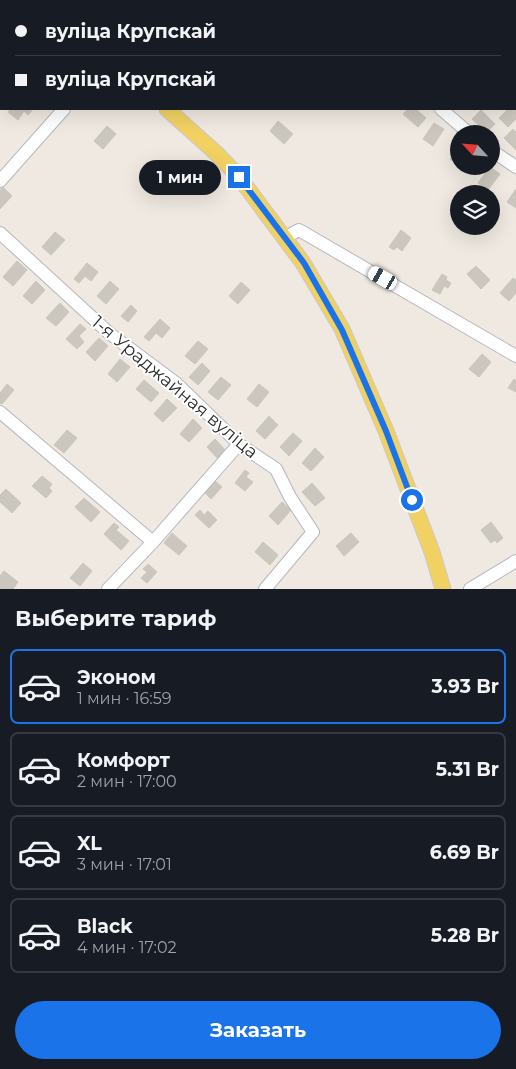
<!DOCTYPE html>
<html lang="ru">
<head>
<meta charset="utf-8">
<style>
	:root { --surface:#171b24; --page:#242831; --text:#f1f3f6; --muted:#9ea1a6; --line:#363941; --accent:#1a73e8 }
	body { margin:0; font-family:Montserrat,sans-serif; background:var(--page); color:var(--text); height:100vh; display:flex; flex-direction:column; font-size:19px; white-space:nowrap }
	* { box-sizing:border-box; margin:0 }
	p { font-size:16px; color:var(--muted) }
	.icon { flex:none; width:28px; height:28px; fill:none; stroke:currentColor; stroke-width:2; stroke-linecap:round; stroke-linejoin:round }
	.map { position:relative; height:589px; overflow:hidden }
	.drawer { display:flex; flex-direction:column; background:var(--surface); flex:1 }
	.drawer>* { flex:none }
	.guide { position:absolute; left:0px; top:0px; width:516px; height:110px; box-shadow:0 5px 20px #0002; display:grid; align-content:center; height:110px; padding:0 15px; background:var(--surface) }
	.needle { width:32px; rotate:296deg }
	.fabs { position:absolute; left:450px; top:125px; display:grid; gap:10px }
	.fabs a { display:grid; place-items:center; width:50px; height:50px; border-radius:50%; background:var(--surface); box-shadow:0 5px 20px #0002; font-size:25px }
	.end { position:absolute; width:22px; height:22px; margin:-11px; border:6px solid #1a73e8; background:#fff; box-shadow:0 0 0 2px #fff }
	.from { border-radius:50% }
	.bubble { position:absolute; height:35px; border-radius:18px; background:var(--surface); box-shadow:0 5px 20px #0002; font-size:16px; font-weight:700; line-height:35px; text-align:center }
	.car { position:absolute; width:15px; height:30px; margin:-15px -8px; border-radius:6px; box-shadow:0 0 4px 1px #0007; background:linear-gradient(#fff 24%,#345 0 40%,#fff 0 76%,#345 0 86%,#fff 0) }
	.guide b { display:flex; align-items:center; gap:18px; height:48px; font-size:19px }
	.guide b+b { border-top:1px solid var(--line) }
	.guide i { width:12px; height:12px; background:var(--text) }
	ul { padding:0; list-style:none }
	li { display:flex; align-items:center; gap:15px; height:75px; margin:0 10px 8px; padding:0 5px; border:2px solid var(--line); border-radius:8px }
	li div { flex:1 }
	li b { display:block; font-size:19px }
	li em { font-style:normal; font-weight:700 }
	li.selected { border-color:var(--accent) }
	li>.icon { width:45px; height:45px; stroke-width:1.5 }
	h2 { padding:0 15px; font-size:22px; line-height:60px }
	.action { display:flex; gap:10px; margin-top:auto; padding:10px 15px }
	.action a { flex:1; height:58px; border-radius:30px; background:var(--accent); color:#fff; font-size:20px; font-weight:700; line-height:58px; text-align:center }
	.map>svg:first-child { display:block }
	.building { fill:#cbc7bf; stroke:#cbc5ba }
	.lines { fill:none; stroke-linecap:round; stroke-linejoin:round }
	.minor-casing { stroke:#b4b7c1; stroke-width:14 }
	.major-casing { stroke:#c9c9c9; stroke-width:17 }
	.minor { stroke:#fff; stroke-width:12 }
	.major { stroke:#f2d163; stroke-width:15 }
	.route { stroke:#1a73e8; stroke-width:6 }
	.labels { text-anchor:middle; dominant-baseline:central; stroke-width:4; stroke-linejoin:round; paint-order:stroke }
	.street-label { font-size:18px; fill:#2e2e2e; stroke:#fff }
</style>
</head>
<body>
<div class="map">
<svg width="516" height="589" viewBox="0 0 516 589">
	<rect width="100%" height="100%" fill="#efe9e1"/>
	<g class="building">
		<polygon points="515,106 516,119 508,127 499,118 508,109 515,109"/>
		<polygon points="11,109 33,109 28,115 24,111 18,120 8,112"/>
		<polygon points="408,109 416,109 426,118 418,127 403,114"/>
		<polygon points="481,110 495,124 486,133 472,119"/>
		<polygon points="278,121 293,134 284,144 270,131"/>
		<polygon points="434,123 444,129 433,146 423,139"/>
		<polygon points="107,126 116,134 103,149 94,141"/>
		<polygon points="513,129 516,132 516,150 504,138"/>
		<polygon points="459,148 459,165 450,159"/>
		<polygon points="490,167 500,174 488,190 478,183"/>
		<polygon points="3,187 12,196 0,209 0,190"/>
		<polygon points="516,189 516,208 507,202"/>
		<polygon points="401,230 411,238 402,251 397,247 394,250 389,247"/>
		<polygon points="55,232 65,240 51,255 42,247"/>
		<polygon points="17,261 27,270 13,286 3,277"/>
		<polygon points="87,263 98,272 91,281 85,276 79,283 74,279"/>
		<polygon points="476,266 490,280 481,289 467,274"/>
		<polygon points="442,274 447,277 446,280 451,283 448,288 444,286 440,294 432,290"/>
		<polygon points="513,278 516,280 516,293 509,301 500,293"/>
		<polygon points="36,281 45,290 32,304 23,296"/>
		<polygon points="110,281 119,289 106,304 97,296"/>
		<polygon points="241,282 250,290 238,304 229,296"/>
		<polygon points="60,303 69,312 56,326 46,318"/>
		<polygon points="131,305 137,311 128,322 121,316"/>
		<polygon points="160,319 170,328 162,338 156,333 149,341 144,337"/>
		<polygon points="80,324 86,329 79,336 84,342 77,349 66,339"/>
		<polygon points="99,338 108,346 95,361 86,352"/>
		<polygon points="198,341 208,349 195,364 185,356"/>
		<polygon points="482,354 491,362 479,377 469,369"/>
		<polygon points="120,359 130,367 117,382 108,374"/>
		<polygon points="202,363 210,371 198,385 189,377"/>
		<polygon points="221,377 231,385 218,400 208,392"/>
		<polygon points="514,379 516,381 516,392 508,388"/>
		<polygon points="144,380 159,393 151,402 136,389"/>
		<polygon points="7,384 14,390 2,404 0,403 0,393"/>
		<polygon points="259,384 269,392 257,407 247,399"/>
		<polygon points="167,399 177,408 163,422 154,414"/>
		<polygon points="269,416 278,425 265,439 256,431"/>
		<polygon points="193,419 202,428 189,442 180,434"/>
		<polygon points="67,430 77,438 64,453 54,445"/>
		<polygon points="293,433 302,441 289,456 280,447"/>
		<polygon points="215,439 227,452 219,460 207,447"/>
		<polygon points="315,448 324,457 311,471 302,463"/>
		<polygon points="245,470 249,473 246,477 253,482 245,491 235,483"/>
		<polygon points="42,476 52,484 49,488 52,491 46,498 32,486"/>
		<polygon points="214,480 222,487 211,499 204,492"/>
		<polygon points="312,483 325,498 315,506 302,492"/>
		<polygon points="6,489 21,503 12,513 0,502 0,495"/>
		<polygon points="84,498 100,512 91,522 75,507"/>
		<polygon points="282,502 291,510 278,525 269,516"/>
		<polygon points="200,510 204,515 208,511 217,520 209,528 195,515"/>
		<polygon points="491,522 503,538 497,543 495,540 491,543 481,530"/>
		<polygon points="114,523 119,527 116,530 129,541 121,550 104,534"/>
		<polygon points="172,533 187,546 179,555 164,543"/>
		<polygon points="351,533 359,542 344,556 336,546"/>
		<polygon points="263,542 278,555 270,565 255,552"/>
		<polygon points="83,563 92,571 80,586 70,578"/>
		<polygon points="148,564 157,572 147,583 141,578 147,572 143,569"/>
		<polygon points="4,571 18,582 13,589 0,589 0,576"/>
	</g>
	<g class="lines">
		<defs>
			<g id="minor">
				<polyline points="313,0 314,1"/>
				<polyline points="441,109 470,134"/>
				<polyline points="491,150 516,167"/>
				<polyline points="0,181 64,109"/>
				<polyline points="0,233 109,333 176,383 239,444 276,469 290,497 313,532 265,589"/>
				<polyline points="286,237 299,230 516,356"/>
				<polyline points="0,412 153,542"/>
				<polyline points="108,589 153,542 239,444"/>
				<polyline points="470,589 516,561"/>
			</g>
			<g id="major">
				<polyline points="40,0 41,1"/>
				<polyline points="167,109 216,153 239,177 303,263 342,329 386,431 432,552 443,589"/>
			</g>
		</defs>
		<use href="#minor" class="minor-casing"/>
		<use href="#major" class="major-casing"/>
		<use href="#minor" class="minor"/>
		<use href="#major" class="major"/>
	</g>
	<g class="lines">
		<polyline class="route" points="239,177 304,263 342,330 386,431 412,500"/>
	</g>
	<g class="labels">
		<g class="street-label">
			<text transform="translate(175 387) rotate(40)">1-я Ураджайная вуліца</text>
		</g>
	</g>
</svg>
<div class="fabs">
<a><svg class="needle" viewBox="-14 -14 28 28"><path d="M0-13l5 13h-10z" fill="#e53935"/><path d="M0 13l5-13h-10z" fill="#9ea1a6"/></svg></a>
<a><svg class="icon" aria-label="layers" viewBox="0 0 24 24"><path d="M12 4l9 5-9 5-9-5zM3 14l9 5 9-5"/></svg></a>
</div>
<i class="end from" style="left:412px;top:500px"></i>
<i class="end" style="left:239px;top:177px"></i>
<div class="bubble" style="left:139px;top:160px;width:82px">1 мин</div>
<i class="car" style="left:383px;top:278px;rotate:300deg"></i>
<div class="guide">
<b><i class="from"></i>вуліца Крупскай</b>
<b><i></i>вуліца Крупскай</b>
</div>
</div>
<section class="drawer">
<h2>Выберите тариф</h2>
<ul>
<li class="selected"><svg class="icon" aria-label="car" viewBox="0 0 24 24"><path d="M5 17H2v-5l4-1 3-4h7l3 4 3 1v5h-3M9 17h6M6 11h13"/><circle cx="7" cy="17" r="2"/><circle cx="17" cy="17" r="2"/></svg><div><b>Эконом</b><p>1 мин · 16:59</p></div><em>3.93 Br</em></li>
<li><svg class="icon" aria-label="car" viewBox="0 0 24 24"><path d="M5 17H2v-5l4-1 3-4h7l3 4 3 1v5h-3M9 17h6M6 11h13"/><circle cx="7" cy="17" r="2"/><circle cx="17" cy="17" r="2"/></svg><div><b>Комфорт</b><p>2 мин · 17:00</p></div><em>5.31 Br</em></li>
<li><svg class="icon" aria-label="car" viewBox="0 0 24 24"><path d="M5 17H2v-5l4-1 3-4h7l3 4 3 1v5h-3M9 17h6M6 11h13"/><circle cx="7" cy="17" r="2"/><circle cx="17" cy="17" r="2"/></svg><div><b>XL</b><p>3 мин · 17:01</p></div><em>6.69 Br</em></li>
<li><svg class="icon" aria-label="car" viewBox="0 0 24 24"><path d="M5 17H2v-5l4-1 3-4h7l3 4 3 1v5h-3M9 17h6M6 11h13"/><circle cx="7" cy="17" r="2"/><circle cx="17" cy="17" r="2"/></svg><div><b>Black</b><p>4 мин · 17:02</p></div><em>5.28 Br</em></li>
</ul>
<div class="action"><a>Заказать</a></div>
</section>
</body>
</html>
